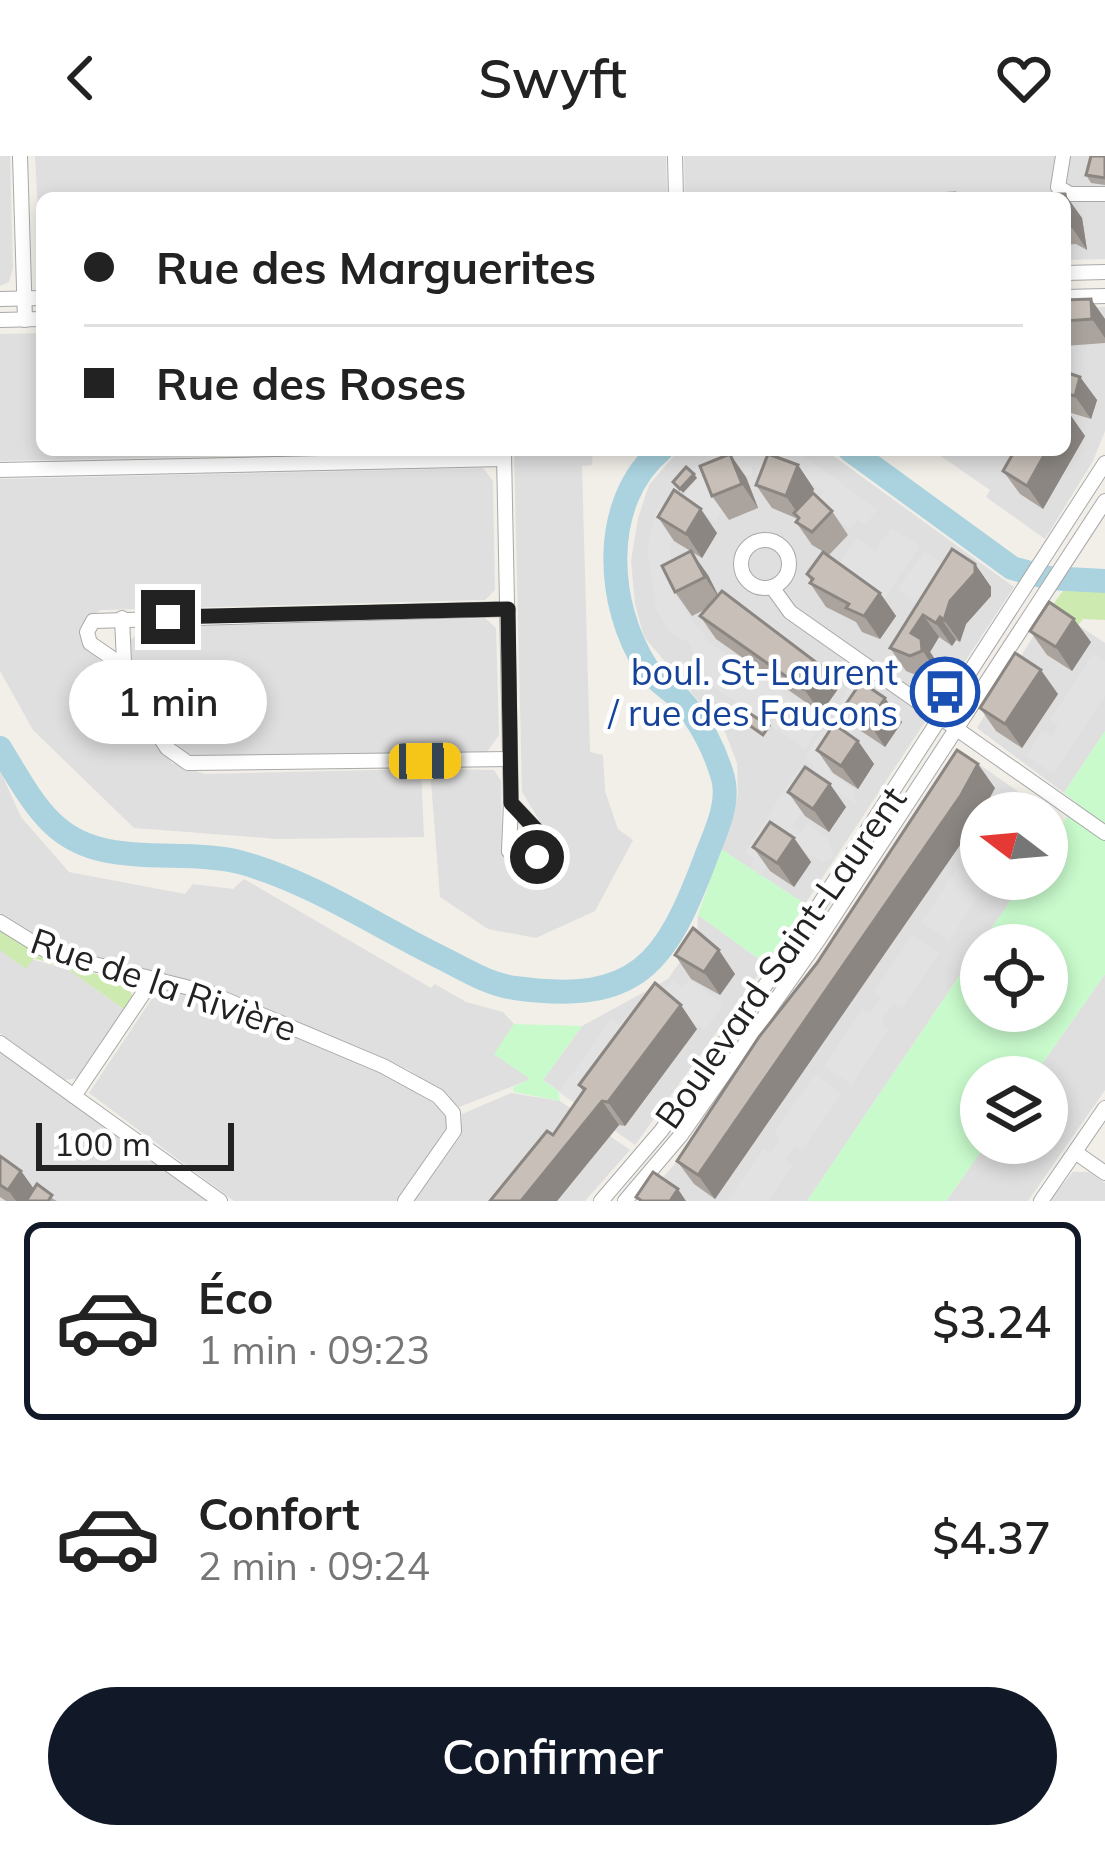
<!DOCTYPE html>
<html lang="fr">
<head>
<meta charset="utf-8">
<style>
	:root { --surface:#fff; --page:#f6f6f6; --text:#222; --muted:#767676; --line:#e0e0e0; --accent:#111827 }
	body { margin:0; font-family:Mulish,sans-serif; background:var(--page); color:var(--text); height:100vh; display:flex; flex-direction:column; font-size:45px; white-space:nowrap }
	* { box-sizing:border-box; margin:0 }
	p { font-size:39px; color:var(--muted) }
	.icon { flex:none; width:66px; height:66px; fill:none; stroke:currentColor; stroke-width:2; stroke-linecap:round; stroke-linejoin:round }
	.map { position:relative; height:1045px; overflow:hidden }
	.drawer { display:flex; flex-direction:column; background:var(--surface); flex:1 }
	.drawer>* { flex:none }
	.hud { position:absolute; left:36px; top:36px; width:1035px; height:264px; border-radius:18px; box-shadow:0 6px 18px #0003; display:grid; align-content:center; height:264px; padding:0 48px; background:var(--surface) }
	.needle { width:78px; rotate:286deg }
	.controls { position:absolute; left:960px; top:636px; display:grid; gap:24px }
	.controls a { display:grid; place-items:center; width:108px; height:108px; border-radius:50%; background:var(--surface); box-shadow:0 6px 18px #0003; font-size:60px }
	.scale { position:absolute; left:36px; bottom:30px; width:198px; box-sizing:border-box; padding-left:12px; border:6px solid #222; border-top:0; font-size:33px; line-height:42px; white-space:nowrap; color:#222; -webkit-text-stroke:9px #fff; paint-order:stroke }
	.end { position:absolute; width:54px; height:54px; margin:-27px; border:15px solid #222; background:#fff; box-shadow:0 0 0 6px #fff }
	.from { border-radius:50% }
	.bubble { position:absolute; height:84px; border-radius:42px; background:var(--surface); box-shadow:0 6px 18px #0003; font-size:39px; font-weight:600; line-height:84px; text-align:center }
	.car { position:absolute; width:36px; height:72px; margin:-36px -18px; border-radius:15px; box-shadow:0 0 9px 3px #0007; background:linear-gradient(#f5c518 24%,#345 0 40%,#f5c518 0 76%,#345 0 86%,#f5c518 0) }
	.hud b { display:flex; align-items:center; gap:42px; height:114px; font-size:45px }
	.hud b+b { border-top:3px solid var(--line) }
	.hud i { width:30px; height:30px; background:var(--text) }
	ul { padding:21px 0 0; list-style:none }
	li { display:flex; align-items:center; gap:36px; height:198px; margin:0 24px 18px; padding:0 24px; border:6px solid transparent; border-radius:18px }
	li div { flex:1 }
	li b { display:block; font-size:45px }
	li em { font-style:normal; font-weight:600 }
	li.on { border-color:var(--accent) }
	li>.icon { width:108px; height:108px; stroke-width:1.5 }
	.action { display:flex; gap:24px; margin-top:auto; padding:24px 48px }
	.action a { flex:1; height:138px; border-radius:72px; background:var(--accent); color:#fff; font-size:48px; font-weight:600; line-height:138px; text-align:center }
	header { display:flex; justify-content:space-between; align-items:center; height:156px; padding:0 48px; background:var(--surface); font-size:54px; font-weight:600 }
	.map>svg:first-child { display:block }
	.residential { fill:#e0dfdf }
	.grass { fill:#cdebb0 }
	.park { fill:#c8facc; fill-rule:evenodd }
	.parking { fill:#e2e2e2 }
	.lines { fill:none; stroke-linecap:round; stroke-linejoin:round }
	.river { stroke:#aad3df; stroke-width:24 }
	.minor-casing { stroke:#a9a9a9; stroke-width:16 }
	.minor { stroke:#fff; stroke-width:14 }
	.wall { fill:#aba49e }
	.shaded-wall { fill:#8b8681 }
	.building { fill:#c7bfb8; stroke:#8b8681; stroke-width:3 }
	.route { stroke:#222; stroke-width:15 }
	.labels { text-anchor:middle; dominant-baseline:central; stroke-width:9; stroke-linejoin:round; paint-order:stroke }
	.transit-label { font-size:36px; fill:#164399; stroke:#fff; text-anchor:end }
	.street-label { font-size:36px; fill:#222; stroke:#fff }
</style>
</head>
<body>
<header><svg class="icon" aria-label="back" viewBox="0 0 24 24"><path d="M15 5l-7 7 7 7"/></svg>Swyft<svg class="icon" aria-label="heart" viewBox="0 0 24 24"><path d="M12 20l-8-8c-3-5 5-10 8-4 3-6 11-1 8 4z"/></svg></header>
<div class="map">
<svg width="1105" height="1045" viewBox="0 0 1105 1045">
	<rect width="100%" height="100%" fill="#f2efe9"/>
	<g class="residential">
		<polygon points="0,0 10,0 13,112 9,126 0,130"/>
		<polygon points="35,0 666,0 667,42 42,42 42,128"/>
		<polygon points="684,0 1105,0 1105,103 1065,104 1065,42 685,42"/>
		<polygon points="1105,151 1105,275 1093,305 1045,383 986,341 990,334 932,294 1065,294 1065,152"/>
		<polygon points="42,177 42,294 481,294 0,305 0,178"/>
		<polygon points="514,294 593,294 592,309 582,310 590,596 603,599 605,635 618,673 633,684 595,755 536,782 488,773 440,741 430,613 494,614 501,625 502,698 525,713 548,700 550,682 522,636"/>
		<polygon points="679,294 825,294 1014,431 805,748 721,693 738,638 737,607 725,576 644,481 635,448 631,405 638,362 649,329"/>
		<polygon points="483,312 493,325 495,434 485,444 100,454 81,471 83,489 104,508 172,607 205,618 421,613 424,681 278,683 134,672 33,574 0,515 0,323"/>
		<polygon points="1051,451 1105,487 1105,575 1064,637 977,572"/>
		<polygon points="485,462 496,472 499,579 487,596 196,603 176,591 130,519 130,484 145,471"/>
		<polygon points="960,595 1063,667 1047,690 1047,657 981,657 981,723 1025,723 807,1045 642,1045 680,1002 797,838"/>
		<polygon points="0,614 21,661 69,716 185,738 193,728 233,733 244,723 431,832 435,828 466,846 503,856 514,868 495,898 531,923 459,951 409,914 222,833 44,787 0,757"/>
		<polygon points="698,759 766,808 635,989 543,924 582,870 668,823 697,781"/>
		<polygon points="0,794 69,814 125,854 78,922 65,924 0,877"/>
		<polygon points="1105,818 1105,934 1028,1045 946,1045 987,987 1047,987 1047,921 1033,921"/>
		<polygon points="165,832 223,849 388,920 440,951 448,960 447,973 396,1045 234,1045 89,937 153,841"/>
		<polygon points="0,895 209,1045 0,1045"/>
		<polygon points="511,937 560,945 630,994 585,1045 414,1045 460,981 462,958"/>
		<polygon points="1073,1016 1089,1016 1105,1027 1105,1045 1049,1045"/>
	</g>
	<g class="grass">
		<polygon points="1065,432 1105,432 1105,464 1083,463 1078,469 1051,451"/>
		<polygon points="0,775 49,804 127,827 133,842 125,854 69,814 34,802 26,813 0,794"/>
	</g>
	<g class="park">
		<path d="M1105,575V818L1033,921H981V987H987L946,1045H807L1025,723H1047V690L1077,647L1064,637ZM981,789H1047V855H981Z"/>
		<polygon points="721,693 805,748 766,808 698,759"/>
		<polygon points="514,868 582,870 543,924 558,935 560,945 514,936 513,931 530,923 494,898"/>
	</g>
	<g class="parking">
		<polygon points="795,294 877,353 866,369 857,364 850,373 816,347 824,335 802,321 782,327 756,319 758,311 752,310 752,318 745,322 740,313 715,367 704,356 675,372 670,393 675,441 710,487 823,566 805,593 692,516 698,506 689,486 670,477 656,453 647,392 657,353 674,332 683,339 698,322 692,314 714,296"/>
		<polygon points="891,372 920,390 883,446 838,409 857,382 875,394"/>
		<polygon points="924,395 949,412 934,459 897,434"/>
		<polygon points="1093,497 1105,505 1105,539 1054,618 1026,600 1042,575 1052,580 1058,570 1050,564"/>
		<polygon points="855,522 879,538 828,615 853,633 857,649 822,626 792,671 800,677 807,668 826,681 835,701 822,706 784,684 760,719 750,711 755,703 745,696 798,613 808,618 814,609 805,602"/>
		<polygon points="981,674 979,721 987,727 949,785 921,767 958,711 964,715 970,707 975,699 968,694"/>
		<polygon points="912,779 940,797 902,853 893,848 881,866 889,873 852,929 824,911 862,853 870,857 881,841 874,836"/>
		<polygon points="689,823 724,848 705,874 659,842 672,824 682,831"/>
		<polygon points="637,850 655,863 588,956 559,936 611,863 618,868"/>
		<polygon points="815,918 842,937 802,995 795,990 786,1003 793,1009 769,1045 727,1045 763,993 770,998 775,990 780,983 774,978"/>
	</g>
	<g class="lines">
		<g class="river">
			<polyline points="850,294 1012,412 1049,422 1105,425"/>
			<path d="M0,592C15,616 31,647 52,667C102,716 180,690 243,707C313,727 375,769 440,801C464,813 489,829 515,832C637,849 666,808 706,701C715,677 730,648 723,622C715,594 700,564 680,543C669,532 655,525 647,512C606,450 599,346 661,294"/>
		</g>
		<defs>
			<g id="minor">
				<polyline points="20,0 25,164"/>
				<polyline points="675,0 676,42"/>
				<polyline points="1063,0 1058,31 1070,38 1105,38"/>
				<polyline points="1065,117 1105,116"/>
				<polyline points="1065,141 1105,140"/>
				<polyline points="0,143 42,142"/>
				<polyline points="0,164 42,163"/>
				<polyline points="504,298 511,647"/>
				<polyline points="0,314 504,303"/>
				<circle cx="765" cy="408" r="24"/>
				<polyline points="772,431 790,456 1105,677"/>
				<polyline points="122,462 125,528 167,592 188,607 510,603"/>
				<polyline points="122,509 90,487 87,476 93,465 508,453"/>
				<polygon points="511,647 542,680 541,695 530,705 509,695"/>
				<polyline points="0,766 50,797 210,837 383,910 438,940 453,957 454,975 405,1045"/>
				<polyline points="0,887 220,1045"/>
				<polyline points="74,940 153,823"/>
				<polyline points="1075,996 1105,1017"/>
				<polyline points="601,1045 661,975 784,803 1105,307"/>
				<polyline points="625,1045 681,979 819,783 1105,345"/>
				<polyline points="1041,1045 1105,952"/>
			</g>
		</defs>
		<use href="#minor" class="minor-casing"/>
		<use href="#minor" class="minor"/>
	</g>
	<g class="wall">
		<polygon points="1105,0 1105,29 1091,27 1086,19"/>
		<polygon points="1065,42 1082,62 1087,94 1076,88 1065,89"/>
		<polygon points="1065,144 1105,163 1105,187 1065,190"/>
		<polygon points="1065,216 1080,221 1097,244 1091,263 1068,256 1085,280 1043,353 1020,338 1003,315 1065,294"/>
		<polygon points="798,309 814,333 812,337 832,355 848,379 829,399 812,389 796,366 798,363 772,352 756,329"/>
		<polygon points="746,321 758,352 729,364 712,340"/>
		<polygon points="658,361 717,377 702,402 674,385"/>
		<polygon points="975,408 991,431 991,440 966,468 960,486 956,484 952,490 939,481 930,496 937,506 938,518 926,523 906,515 890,492"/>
		<polygon points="807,418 880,437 896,460 880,483 862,476 856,466 826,451 810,427 811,425"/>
		<polygon points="708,419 718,439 821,510 838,533 821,557 716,483 700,460 706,453 692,460 675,436"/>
		<polygon points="1030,475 1091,486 1072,515 1047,499"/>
		<polygon points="1058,538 1022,592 996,575 980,552"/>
		<polygon points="885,542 902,566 885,591 861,575 844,551"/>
		<polygon points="858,585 874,608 858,633 833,617 817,594"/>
		<polygon points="995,632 978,663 715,1043 694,1028 677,1005"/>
		<polygon points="788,636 846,651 829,676 805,660"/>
		<polygon points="794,682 811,706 794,731 770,715 753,691"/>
		<polygon points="675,799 735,818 720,839 691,823"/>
		<polygon points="697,873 625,970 619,969 557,1045 521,1045 553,979 583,935 579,929"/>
		<polygon points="0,1000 21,1015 34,1033 57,1045 6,1045 0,1041"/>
	</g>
	<g class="shaded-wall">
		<polygon points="1065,38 1082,62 1087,94 1071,70"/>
		<polygon points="1091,143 1105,163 1105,182 1092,163"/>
		<polygon points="1080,221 1097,244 1091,263 1075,240"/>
		<polygon points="1069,257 1085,280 1043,353 1027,330 1047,294 1065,294 1065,263"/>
		<polygon points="730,298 746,321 758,352 742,328"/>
		<polygon points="798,309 814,333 802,364 786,340"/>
		<polygon points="694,318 697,322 683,337 680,333"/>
		<polygon points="701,353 717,377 702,402 686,378"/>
		<polygon points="691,395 708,419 721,445 705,421"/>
		<polygon points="975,408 991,431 991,440 966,468 960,486 944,464 950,445"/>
		<polygon points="880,437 896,460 880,483 864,460"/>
		<polygon points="923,459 939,481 930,496 937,506 938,518 911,477"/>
		<polygon points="940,461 956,484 952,490 936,467"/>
		<polygon points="1074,463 1091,486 1072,515 1056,491"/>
		<polygon points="821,510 838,533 821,557 804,533"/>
		<polygon points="1041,514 1058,538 1022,592 1005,568"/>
		<polygon points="885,542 902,566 885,591 869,567"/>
		<polygon points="858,585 874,608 858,633 841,610"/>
		<polygon points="978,608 995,632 978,663 715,1043 698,1019"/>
		<polygon points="830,628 846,651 829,676 813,653"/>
		<polygon points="794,682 811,706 794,731 777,707"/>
		<polygon points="719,794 735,818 720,839 704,816"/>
		<polygon points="681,849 697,873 625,970 608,946"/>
		<polygon points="602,945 619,969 557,1045 521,1045"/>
		<polygon points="21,1015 38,1039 34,1045 16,1045 8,1034"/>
		<polygon points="678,1033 686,1045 670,1045"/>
	</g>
	<g class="building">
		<polygon points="1091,0 1105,0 1105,22 1086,19"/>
		<polygon points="955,37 956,42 915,42 914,39"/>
		<polygon points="981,38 1065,38 1071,70 1065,67 1065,42 980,42"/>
		<polygon points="1091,143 1092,163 1065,165 1065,144"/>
		<polygon points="1065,216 1080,221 1075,240 1065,237"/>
		<polygon points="1015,294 1047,294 1027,330 1003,315"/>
		<polygon points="730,298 742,328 712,340 700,310"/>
		<polygon points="768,298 798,309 786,340 756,329"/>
		<polygon points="686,311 694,318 680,333 673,326"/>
		<polygon points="674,334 701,353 686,378 658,361"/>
		<polygon points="813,337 832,355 812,376 796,366 799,362 794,357"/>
		<polygon points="952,393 975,408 975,417 950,445 944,464 940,461 936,467 923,459 911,477 921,483 922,495 910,500 890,492"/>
		<polygon points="691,395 705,421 675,436 662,410"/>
		<polygon points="823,396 880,437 864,460 846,452 849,448 810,427 813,423 807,418"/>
		<polygon points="722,435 821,510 804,533 700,460"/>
		<polygon points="1049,446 1074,463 1056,491 1030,475"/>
		<polygon points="1015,497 1041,514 1005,568 980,552"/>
		<polygon points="861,526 885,542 869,567 844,551"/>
		<polygon points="740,551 769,570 763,579 735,559"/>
		<polygon points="834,568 858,585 841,610 817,594"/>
		<polygon points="957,594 978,608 961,639 698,1019 677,1005 759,881 817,807"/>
		<polygon points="805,611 830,628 813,653 788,636"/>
		<polygon points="770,666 794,682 777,707 753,691"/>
		<polygon points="693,772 719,794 704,816 675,799"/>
		<polygon points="655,827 681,849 608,946 602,945 521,1045 490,1045 547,975 553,979 585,933 579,929"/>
		<polygon points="0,1000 21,1015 8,1034 0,1029"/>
		<polygon points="653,1016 678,1033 670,1045 642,1045 636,1041"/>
		<polygon points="37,1028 52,1039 48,1045 26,1045"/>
	</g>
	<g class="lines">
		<polyline class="route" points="168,461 508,453 511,647 542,680 537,701"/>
	</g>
	<defs>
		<symbol id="bus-ring" viewBox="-11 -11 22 22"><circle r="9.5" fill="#fff" stroke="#1a4fb4" stroke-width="1.5"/><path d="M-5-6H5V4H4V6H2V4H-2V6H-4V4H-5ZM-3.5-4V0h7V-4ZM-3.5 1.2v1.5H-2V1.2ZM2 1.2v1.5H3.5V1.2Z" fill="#1a4fb4"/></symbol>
	</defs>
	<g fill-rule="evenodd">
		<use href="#bus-ring" x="907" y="498" width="76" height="76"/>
	</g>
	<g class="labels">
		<g class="transit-label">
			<text x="898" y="515">boul. St-Laurent<tspan x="898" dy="41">/ rue des Faucons</tspan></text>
		</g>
		<g class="street-label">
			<text transform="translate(780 801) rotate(-55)">Boulevard Saint-Laurent</text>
			<text transform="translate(164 828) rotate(19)">Rue de la Rivière</text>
		</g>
	</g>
</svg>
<div class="controls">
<a><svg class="needle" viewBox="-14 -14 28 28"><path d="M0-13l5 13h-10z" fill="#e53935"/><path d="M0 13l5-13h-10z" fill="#767676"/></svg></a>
<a><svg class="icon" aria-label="locate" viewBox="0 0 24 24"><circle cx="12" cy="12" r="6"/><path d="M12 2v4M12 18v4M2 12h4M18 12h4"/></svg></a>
<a><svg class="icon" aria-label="layers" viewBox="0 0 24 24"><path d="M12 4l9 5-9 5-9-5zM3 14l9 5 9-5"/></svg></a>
</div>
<div class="scale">100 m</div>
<i class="end from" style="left:537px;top:701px"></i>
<i class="end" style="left:168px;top:461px"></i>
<div class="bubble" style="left:69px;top:504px;width:198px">1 min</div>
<i class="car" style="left:425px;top:605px;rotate:89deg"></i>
<div class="hud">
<b><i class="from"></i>Rue des Marguerites</b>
<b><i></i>Rue des Roses</b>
</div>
</div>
<section class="drawer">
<ul>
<li class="on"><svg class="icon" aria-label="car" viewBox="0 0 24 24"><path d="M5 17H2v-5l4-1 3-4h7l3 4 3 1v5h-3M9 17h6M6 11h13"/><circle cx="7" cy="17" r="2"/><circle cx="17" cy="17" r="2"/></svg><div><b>Éco</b><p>1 min · 09:23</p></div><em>$3.24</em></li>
<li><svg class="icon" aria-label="car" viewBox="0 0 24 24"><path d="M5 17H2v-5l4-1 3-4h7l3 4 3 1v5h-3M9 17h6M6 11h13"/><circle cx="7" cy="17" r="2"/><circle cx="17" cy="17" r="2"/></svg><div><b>Confort</b><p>2 min · 09:24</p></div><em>$4.37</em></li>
</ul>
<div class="action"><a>Confirmer</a></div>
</section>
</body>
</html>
